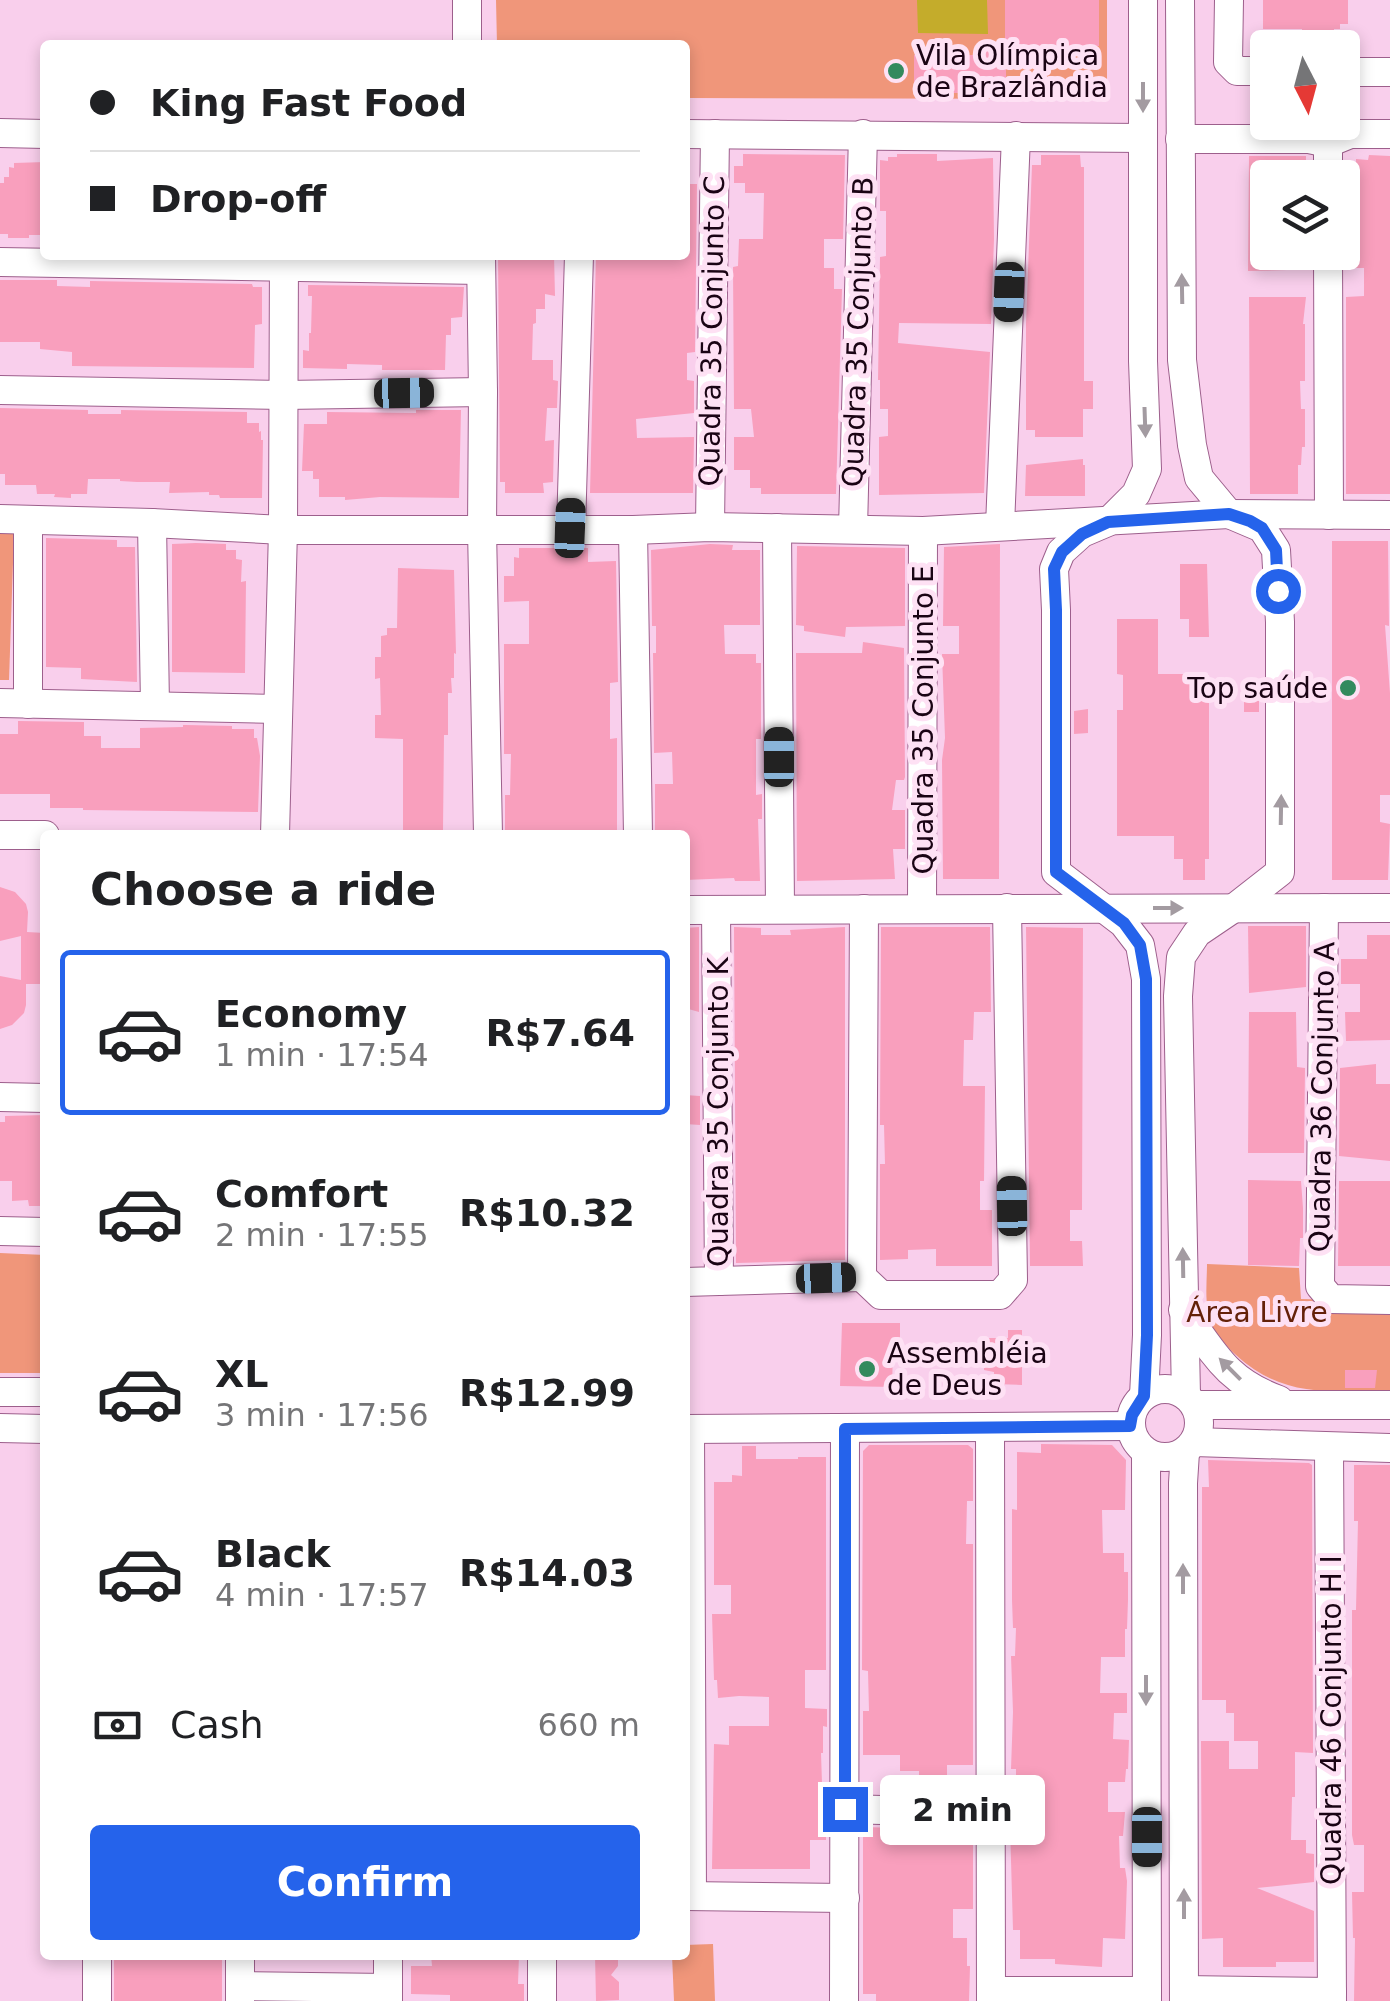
<!DOCTYPE html>
<html lang="en">
<head>
<meta charset="utf-8">
<style>
	:root { --surface:#fff; --page:#f6f6f6; --text:#202124; --muted:#757577; --line:#e0e0e0; --accent:#2563eb }
	body { margin:0; font-family:"DejaVu Sans",sans-serif; background:var(--page); color:var(--text); height:100vh; display:flex; flex-direction:column; font-size:38px; white-space:nowrap }
	* { box-sizing:border-box; margin:0 }
	p { font-size:32px; color:var(--muted) }
	.icon { flex:none; width:55px; height:55px; fill:none; stroke:currentColor; stroke-width:2; stroke-linecap:round; stroke-linejoin:round }
	.map { position:relative; flex:1; overflow:hidden }
	.panel { position:absolute; left:40px; top:830px; width:650px; height:1130px; display:flex; flex-direction:column; background:var(--surface); border-radius:10px; box-shadow:0 5px 15px #0003 }
	.panel>* { flex:none }
	.banner { position:absolute; left:40px; top:40px; width:650px; height:220px; border-radius:10px; box-shadow:0 5px 15px #0003; display:grid; align-content:center; height:220px; padding:0 50px; background:var(--surface) }
	.needle { width:65px; rotate:174deg }
	.controls { position:absolute; left:1250px; top:30px; display:grid; gap:20px }
	.controls a { display:grid; place-items:center; width:110px; height:110px; border-radius:10px; background:var(--surface); box-shadow:0 5px 15px #0003; font-size:50px }
	.end { position:absolute; width:45px; height:45px; margin:-22px; border:12px solid #2563eb; background:#fff; box-shadow:0 0 0 5px #fff }
	.from { border-radius:50% }
	.bubble { position:absolute; height:70px; border-radius:10px; background:var(--surface); box-shadow:0 5px 15px #0003; font-size:32px; font-weight:600; line-height:70px; text-align:center }
	.car { position:absolute; width:30px; height:60px; margin:-30px -15px; border-radius:12px; box-shadow:0 0 8px 2px #0007; background:linear-gradient(#222 24%,#8ab4d8 0 40%,#222 0 76%,#8ab4d8 0 86%,#222 0) }
	.banner b { display:flex; align-items:center; gap:35px; height:95px; font-size:38px }
	.banner b+b { border-top:2px solid var(--line) }
	.banner i { width:25px; height:25px; background:var(--text) }
	ul { padding:0; list-style:none }
	li { display:flex; align-items:center; gap:30px; height:165px; margin:0 20px 15px; padding:0 30px; border:5px solid transparent; border-radius:10px }
	li div { flex:1 }
	li b { display:block; font-size:38px }
	li em { font-style:normal; font-weight:600 }
	li.on { border-color:var(--accent) }
	li>.icon { width:90px; height:90px; stroke-width:1.5 }
	h2 { padding:0 50px; font-size:45px; line-height:120px }
	.pay { display:flex; align-items:center; gap:25px; height:110px; padding:0 50px; font-size:38px }
	.pay p { margin-inline-start:auto }
	.action { display:flex; gap:20px; margin-top:auto; padding:20px 50px }
	.action a { flex:1; height:115px; border-radius:10px; background:var(--accent); color:#fff; font-size:40px; font-weight:600; line-height:115px; text-align:center }
	.map>svg:first-child { display:block }
	.green { fill:#f0967a }
	.water { fill:#c4ac2b }
	.building { fill:#f99fbd }
	.lines { fill:none; stroke-linecap:round; stroke-linejoin:round }
	.minor-casing { stroke:#9d5f8c; stroke-width:30 }
	.minor { stroke:#fff; stroke-width:28 }
	.oneway { fill:#a39ba1 }
	.route { stroke:#2563eb; stroke-width:12 }
	.poi-dot { fill:#338a5e; stroke:#fee1f4; stroke-width:4 }
	.labels { text-anchor:middle; dominant-baseline:central; stroke-width:10; stroke-linejoin:round; paint-order:stroke }
	.poi-label { font-size:28px; fill:#1a0414; stroke:#fee1f4; text-anchor:start }
	.street-label { font-size:28px; fill:#1a0414; stroke:#fee1f4 }
	.park-label { font-size:28px; fill:#642109; stroke:#fee1f4 }
</style>
</head>
<body>
<div class="map">
<svg width="1390" height="2001" viewBox="0 0 1390 2001">
	<rect width="100%" height="100%" fill="#f9cfec"/>
	<g class="green">
		<polygon points="496,0 1107,0 1107,99 685,98 685,45 497,45"/>
		<polygon points="0,532 14,533 9,680 0,680"/>
		<polygon points="0,1253 45,1255 45,1373 0,1373"/>
		<path d="M1207,1264L1299,1268L1301,1299L1390,1301V1391C1330,1391 1284,1399 1236,1355C1223,1343 1210,1330 1208,1311C1205,1296 1207,1279 1207,1264Z"/>
		<polygon points="713,1944 715,2001 674,2001 672,1955 685,1955 685,1945"/>
	</g>
	<polygon class="water" points="917,0 987,0 988,34 918,33"/>
	<g class="building">
		<rect x="1005" y="0" width="94" height="46"/>
		<polygon points="1263,0 1348,0 1348,24 1340,24 1340,29 1334,29 1334,48 1302,48 1302,29 1263,29"/>
		<polygon points="980,46 1006,47 1006,93 936,93 936,87 914,84 914,55 982,55"/>
		<polygon points="743,154 845,155 843,239 824,239 824,268 834,268 834,289 842,289 836,494 761,494 761,488 750,488 750,470 734,470 734,437 754,437 751,409 734,409 733,267 738,266 739,239 763,239 764,193 745,193 745,183 734,183 734,166 743,166"/>
		<polygon points="897,154 937,154 937,161 993,158 994,239 991,324 899,323 898,343 990,352 984,493 879,495 879,437 888,436 888,409 880,409 880,380 878,380 880,257 886,256 886,211 880,211 880,160 888,161 888,157 897,157"/>
		<polygon points="1041,155 1080,155 1081,167 1084,167 1084,381 1093,381 1093,409 1083,409 1083,437 1035,437 1035,430 1026,430 1026,324 1032,165 1041,165"/>
		<polygon points="1369,155 1390,156 1390,494 1346,494 1346,297 1364,296 1364,268 1346,268 1342,240 1342,188 1356,188 1356,159 1368,160"/>
		<polygon points="1249,156 1306,156 1306,171 1278,171 1277,178 1268,178 1268,252 1287,252 1287,270 1248,271"/>
		<polygon points="45,162 45,235 29,235 29,238 8,238 8,234 0,234 0,183 4,183 4,177 9,177 9,167 14,168 14,163"/>
		<polygon points="685,184 697,184 695,352 687,353 687,380 694,381 694,413 636,419 637,438 694,437 693,493 590,493 596,255 685,255"/>
		<polygon points="498,255 554,255 555,296 545,294 545,309 536,309 536,323 533,324 532,360 553,360 553,380 558,381 557,408 547,408 545,441 554,440 553,482 543,483 544,493 505,493 505,482 500,482"/>
		<polygon points="0,280 57,280 57,286 90,287 90,281 252,284 253,287 262,287 262,324 255,325 254,368 72,366 72,352 40,349 40,342 0,342"/>
		<polygon points="308,285 464,287 462,317 451,318 451,335 446,335 445,370 382,370 382,365 347,364 347,369 303,368 303,350 309,351 309,333 311,333 312,296 308,296"/>
		<polygon points="1249,297 1306,297 1303,324 1305,324 1305,381 1300,381 1301,409 1305,409 1305,447 1302,447 1301,465 1298,465 1298,494 1250,494"/>
		<polygon points="0,408 88,410 88,414 121,414 121,410 247,412 247,423 259,423 259,432 261,431 261,440 263,440 262,498 220,498 219,495 209,495 209,492 169,493 170,482 137,482 120,481 120,479 88,479 87,494 71,494 71,498 54,497 55,494 37,494 36,485 5,485 5,474 0,474"/>
		<polygon points="416,410 461,410 459,498 380,497 345,500 345,497 319,497 319,479 313,479 313,471 302,471 304,424 327,424 327,412 416,413"/>
		<polygon points="1083,459 1083,465 1085,465 1085,496 1025,496 1026,465"/>
		<polygon points="46,538 117,540 117,547 135,547 137,682 81,679 81,668 46,667"/>
		<polygon points="1332,541 1388,541 1389,626 1385,625 1390,693 1390,795 1380,795 1380,822 1390,824 1388,880 1332,880"/>
		<polygon points="196,543 226,544 226,550 236,550 236,559 242,560 241,582 246,581 245,673 172,672 172,544"/>
		<polygon points="710,544 733,545 732,550 760,550 760,625 724,625 725,654 756,654 756,663 761,663 761,739 756,739 756,795 762,794 762,819 758,819 760,881 735,881 734,878 685,880 685,835 655,835 655,784 673,784 672,752 654,753 653,653 656,653 656,626 652,626 651,550"/>
		<polygon points="1000,544 999,879 943,879 942,760 945,738 942,654 959,654 959,626 943,626 944,547"/>
		<polygon points="797,546 905,548 905,626 846,627 845,637 804,631 804,626 796,625"/>
		<polygon points="519,548 588,548 588,562 616,561 618,682 610,683 610,739 617,738 617,835 505,835 505,795 510,795 511,754 504,754 504,644 529,644 529,601 504,602 504,576 514,576 514,557 519,558"/>
		<polygon points="1180,564 1207,564 1209,637 1189,637 1189,619 1180,619"/>
		<polygon points="398,568 454,570 456,654 454,653 454,678 451,678 452,693 448,693 448,735 444,735 443,830 428,830 428,835 407,835 407,830 403,830 403,739 375,738 375,715 381,715 380,678 375,679 375,657 381,657 381,636 387,635 387,628 397,628"/>
		<polygon points="1117,619 1158,619 1158,674 1209,674 1209,859 1205,859 1205,880 1183,880 1183,859 1174,859 1174,836 1117,836 1117,710 1123,710 1123,675 1117,674"/>
		<polygon points="863,642 904,648 905,777 904,780 896,780 892,810 905,810 905,849 893,849 895,879 797,881 796,653 862,653"/>
		<rect x="1244" y="679" width="15" height="33"/>
		<polygon points="1088,709 1088,733 1074,734 1074,711"/>
		<polygon points="18,721 84,722 84,736 101,736 101,748 140,748 140,728 183,727 183,725 186,725 232,726 232,729 254,729 254,738 257,738 260,756 258,812 83,810 83,808 50,808 50,794 0,794 0,734 18,734"/>
		<polygon points="0,887 15,892 26,904 28,912 27,932 45,933 45,984 26,984 26,1005 24,1013 12,1025 0,1029 0,976 21,980 21,936 0,941"/>
		<polygon points="1248,926 1306,926 1306,987 1249,993"/>
		<polygon points="699,927 699,1012 685,1008 685,928"/>
		<polygon points="734,927 761,928 761,935 791,935 790,930 845,927 845,1260 736,1263"/>
		<polygon points="881,927 990,927 991,1012 974,1012 973,1040 964,1040 963,1086 985,1086 984,1181 980,1181 980,1210 992,1210 992,1266 936,1266 936,1249 908,1250 908,1259 880,1260 880,1164 885,1164 884,1125 880,1125"/>
		<polygon points="1026,927 1083,928 1082,1210 1070,1210 1070,1241 1082,1241 1083,1266 1030,1266"/>
		<polygon points="1367,935 1390,935 1390,1040 1346,1041 1345,1012 1360,1012 1360,984 1341,984 1341,959 1367,959"/>
		<polygon points="1249,1012 1296,1012 1297,1067 1305,1068 1304,1153 1248,1153"/>
		<polygon points="1376,1064 1376,1084 1390,1084 1390,1161 1339,1156 1340,1068"/>
		<polygon points="685,1095 700,1096 700,1125 685,1124"/>
		<polygon points="45,1115 45,1206 29,1206 28,1200 12,1201 12,1181 0,1181 0,1122 5,1122 5,1116"/>
		<polygon points="1248,1180 1301,1181 1303,1208 1303,1238 1300,1238 1299,1266 1248,1265"/>
		<polygon points="1339,1181 1390,1181 1390,1266 1338,1266"/>
		<polygon points="842,1323 900,1323 900,1351 893,1351 892,1387 840,1386"/>
		<polygon points="1008,1330 1022,1330 1022,1385 994,1384 994,1372 984,1370 984,1338 1008,1338"/>
		<polygon points="1345,1370 1377,1370 1375,1388 1345,1388"/>
		<polygon points="1041,1444 1112,1445 1126,1460 1125,1510 1102,1510 1103,1553 1124,1553 1124,1572 1128,1572 1128,1600 1127,1629 1125,1629 1125,1657 1101,1657 1100,1693 1127,1693 1127,1713 1114,1713 1113,1739 1129,1740 1128,1769 1126,1769 1125,1782 1108,1782 1108,1812 1125,1812 1123,1836 1119,1836 1120,1868 1125,1868 1127,1881 1125,1939 1103,1938 1102,1967 1055,1964 1055,1959 1020,1959 1020,1930 1013,1930 1010,1825 1016,1796 1016,1769 1011,1769 1013,1712 1011,1656 1015,1656 1016,1628 1013,1628 1012,1600 1012,1509 1017,1510 1017,1452 1041,1453"/>
		<polygon points="869,1445 968,1445 973,1449 973,1501 967,1501 966,1544 973,1544 973,1765 947,1765 947,1780 919,1779 919,1771 900,1771 900,1755 863,1755 863,1711 869,1711 868,1671 862,1670 863,1451"/>
		<polygon points="742,1446 756,1446 756,1459 798,1459 798,1457 826,1457 826,1670 805,1670 805,1708 827,1709 827,1727 823,1726 823,1753 821,1753 822,1783 826,1783 826,1840 810,1840 810,1869 712,1869 714,1744 729,1745 729,1726 769,1726 769,1697 739,1696 718,1698 717,1680 714,1680 712,1614 731,1614 731,1585 714,1585 714,1482 732,1482 732,1475 742,1476"/>
		<polygon points="1208,1460 1309,1463 1312,1465 1313,1753 1295,1752 1295,1797 1292,1797 1291,1840 1306,1840 1306,1853 1314,1854 1314,1882 1257,1888 1314,1911 1314,1962 1276,1962 1276,1967 1223,1967 1223,1938 1202,1939 1201,1741 1229,1741 1229,1769 1258,1769 1258,1741 1234,1741 1234,1713 1226,1713 1226,1700 1202,1700 1202,1487 1209,1487"/>
		<polygon points="1354,1465 1390,1465 1390,2001 1354,2001 1355,1938 1353,1938 1352,1892 1364,1892 1364,1845 1354,1845 1352,1835 1352,1610 1356,1610 1358,1521 1354,1521"/>
		<polygon points="863,1827 973,1830 973,1909 953,1909 953,1938 967,1938 967,1966 970,1966 969,2001 876,2001 876,1994 863,1994"/>
		<rect x="114" y="1955" width="108" height="46"/>
		<polygon points="431,1955 519,1955 518,1984 524,1984 524,2001 450,2001 450,1995 411,1994 411,1966 432,1966"/>
		<polygon points="595,1955 618,1955 618,1966 611,1975 619,1982 619,2000 596,2001"/>
	</g>
	<g class="lines">
		<defs>
			<g id="minor">
				<polyline points="1143,0 1143,361 1147,469 1136,494 1108,522 1082,533 1061,552 1054,569 1056,610 1056,872 1123,923 1140,945 1146,979 1147,1335 1144,1396"/>
				<polyline points="1180,0 1182,360 1192,445 1199,478 1229,514 1262,528 1276,550 1280,622 1280,872 1234,908 1197,933 1181,957 1178,996 1186,1396"/>
				<polyline points="1229,0 1228,62 1237,71 1268,71"/>
				<polyline points="467,45 467,0"/>
				<polyline points="1342,72 1390,72"/>
				<polyline points="0,133 45,134"/>
				<polyline points="685,134 1143,138"/>
				<polyline points="1180,139 1309,139 1328,143 1350,134 1390,134"/>
				<polyline points="1328,143 1328,178"/>
				<polyline points="1328,252 1329,515"/>
				<polyline points="481,255 483,392 482,529 488,835"/>
				<polyline points="0,262 481,270"/>
				<polyline points="0,390 284,395 483,392"/>
				<polyline points="0,519 152,523 283,530 633,530 710,527 923,531 1229,514 1390,515"/>
				<polyline points="152,523 155,706"/>
				<polyline points="1000,526 1016,136"/>
				<polyline points="710,527 715,134"/>
				<polyline points="777,528 780,909"/>
				<polyline points="571,529 579,255"/>
				<polyline points="853,529 863,134"/>
				<polyline points="633,530 638,835"/>
				<polyline points="0,703 278,709"/>
				<polyline points="28,704 28,520"/>
				<polyline points="0,835 45,835"/>
				<polyline points="275,835 283,530 284,255"/>
				<polyline points="1324,908 1320,1286 1331,1299 1390,1300"/>
				<polyline points="922,909 923,531"/>
				<polyline points="685,910 1390,908"/>
				<polyline points="0,1097 45,1098"/>
				<polyline points="0,1231 45,1232"/>
				<polyline points="862,1277 881,1295 1000,1295 1013,1280 1007,908"/>
				<polyline points="862,1277 864,909"/>
				<polyline points="719,1281 862,1277"/>
				<polyline points="685,1282 719,1281 716,910"/>
				<path d="M1183,1310C1214,1353 1226,1381 1279,1400"/>
				<circle cx="1165" cy="1423" r="34"/>
				<polyline points="0,1392 45,1392"/>
				<polyline points="1195,1405 1390,1405"/>
				<polyline points="0,1428 45,1429"/>
				<polyline points="990,1428 991,2001"/>
				<polyline points="685,1429 1131,1426"/>
				<polyline points="690,1429 692,1896"/>
				<polyline points="1194,1442 1390,1448"/>
				<polyline points="1329,1448 1332,2001"/>
				<polyline points="1146,1452 1147,2001"/>
				<polyline points="845,1809 992,1813"/>
				<polyline points="685,1896 845,1898"/>
				<polyline points="240,1955 240,2001"/>
				<polyline points="240,1986 388,1988"/>
				<polyline points="1184,1990 1332,1992"/>
				<polyline points="991,1991 1147,1991"/>
				<polyline points="97,2001 97,1955"/>
				<polyline points="388,2001 388,1955"/>
				<polyline points="542,2001 542,1955"/>
				<polyline points="844,2001 845,1429"/>
				<polyline points="1184,2001 1183,1483 1185,1452"/>
			</g>
		</defs>
		<use href="#minor" class="minor-casing"/>
		<use href="#minor" class="minor"/>
	</g>
	<defs><path id="oneway-solid" d="M-6-.8H1V-3.2L6.5 0L1 3.2V.8H-6Z" transform="scale(2.5)"/></defs>
	<g class="oneway">
		<use href="#oneway-solid" transform="translate(1143 97) rotate(90)"/>
		<use href="#oneway-solid" transform="translate(1182 289) rotate(-91)"/>
		<use href="#oneway-solid" transform="translate(1145 422) rotate(88)"/>
		<use href="#oneway-solid" transform="translate(1281 810) rotate(-89)"/>
		<use href="#oneway-solid" transform="translate(1168 908)"/>
		<use href="#oneway-solid" transform="translate(1183 1263) rotate(-91)"/>
		<use href="#oneway-solid" transform="translate(1230 1369) rotate(-135)"/>
		<use href="#oneway-solid" transform="translate(1183 1579) rotate(-90)"/>
		<use href="#oneway-solid" transform="translate(1146 1690) rotate(90)"/>
		<use href="#oneway-solid" transform="translate(1184 1904) rotate(-90)"/>
	</g>
	<g class="lines">
		<polyline class="route" points="845,1809 845,1429 1130,1426 1132,1415 1144,1396 1147,1335 1146,979 1140,945 1124,923 1056,872 1056,610 1054,569 1062,552 1082,534 1108,522 1229,514 1250,521 1262,528 1276,550 1278,591"/>
	</g>
	<g class="poi-dot">
		<circle cx="896" cy="71" r="10"/>
		<circle cx="1348" cy="688" r="10"/>
		<circle cx="867" cy="1369" r="10"/>
	</g>
	<g class="labels">
		<g class="poi-label">
			<text x="916" y="55">Vila Olímpica<tspan x="916" dy="32">de Brazlândia</tspan></text>
			<text x="1328" y="688" text-anchor="end">Top saúde</text>
			<text x="887" y="1353">Assembléia<tspan x="887" dy="32">de Deus</tspan></text>
		</g>
		<g class="street-label">
			<text transform="translate(712 331) rotate(-89)">Quadra 35 Conjunto C</text>
			<text transform="translate(858 332) rotate(-88)">Quadra 35 Conjunto B</text>
			<text transform="translate(923 720) rotate(-90)">Quadra 35 Conjunto E</text>
			<text transform="translate(1322 1097) rotate(-89)">Quadra 36 Conjunto A</text>
			<text transform="translate(718 1112) rotate(-90)">Quadra 35 Conjunto K</text>
			<text transform="translate(1331 1720) rotate(-90)">Quadra 46 Conjunto H I</text>
		</g>
		<g class="park-label">
			<text x="1257" y="1312">Área Livre</text>
		</g>
	</g>
</svg>
<div class="controls">
<a><svg class="needle" viewBox="-14 -14 28 28"><path d="M0-13l5 13h-10z" fill="#e53935"/><path d="M0 13l5-13h-10z" fill="#757577"/></svg></a>
<a><svg class="icon" aria-label="layers" viewBox="0 0 24 24"><path d="M12 4l9 5-9 5-9-5zM3 14l9 5 9-5"/></svg></a>
</div>
<i class="end from" style="left:1278px;top:591px"></i>
<i class="end" style="left:845px;top:1809px"></i>
<div class="bubble" style="left:880px;top:1775px;width:165px">2 min</div>
<i class="car" style="left:1009px;top:292px;rotate:182deg"></i>
<i class="car" style="left:404px;top:393px;rotate:89deg"></i>
<i class="car" style="left:570px;top:528px;rotate:2deg"></i>
<i class="car" style="left:779px;top:757px;rotate:0deg"></i>
<i class="car" style="left:1012px;top:1206px;rotate:359deg"></i>
<i class="car" style="left:826px;top:1278px;rotate:88deg"></i>
<i class="car" style="left:1147px;top:1837px;rotate:180deg"></i>
<div class="banner">
<b><i class="from"></i>King Fast Food</b>
<b><i></i>Drop-off</b>
</div>
<section class="panel">
<h2>Choose a ride</h2>
<ul>
<li class="on"><svg class="icon" aria-label="car" viewBox="0 0 24 24"><path d="M5 17H2v-5l4-1 3-4h7l3 4 3 1v5h-3M9 17h6M6 11h13"/><circle cx="7" cy="17" r="2"/><circle cx="17" cy="17" r="2"/></svg><div><b>Economy</b><p>1 min · 17:54</p></div><em>R$7.64</em></li>
<li><svg class="icon" aria-label="car" viewBox="0 0 24 24"><path d="M5 17H2v-5l4-1 3-4h7l3 4 3 1v5h-3M9 17h6M6 11h13"/><circle cx="7" cy="17" r="2"/><circle cx="17" cy="17" r="2"/></svg><div><b>Comfort</b><p>2 min · 17:55</p></div><em>R$10.32</em></li>
<li><svg class="icon" aria-label="car" viewBox="0 0 24 24"><path d="M5 17H2v-5l4-1 3-4h7l3 4 3 1v5h-3M9 17h6M6 11h13"/><circle cx="7" cy="17" r="2"/><circle cx="17" cy="17" r="2"/></svg><div><b>XL</b><p>3 min · 17:56</p></div><em>R$12.99</em></li>
<li><svg class="icon" aria-label="car" viewBox="0 0 24 24"><path d="M5 17H2v-5l4-1 3-4h7l3 4 3 1v5h-3M9 17h6M6 11h13"/><circle cx="7" cy="17" r="2"/><circle cx="17" cy="17" r="2"/></svg><div><b>Black</b><p>4 min · 17:57</p></div><em>R$14.03</em></li>
</ul>
<div class="pay"><svg class="icon" aria-label="cash" viewBox="0 0 24 24"><path d="M3 7h18v10H3z"/><circle cx="12" cy="12" r="2"/></svg>Cash<p>660 m</p></div>
<div class="action"><a>Confirm</a></div>
</section>
</div>
</body>
</html>
